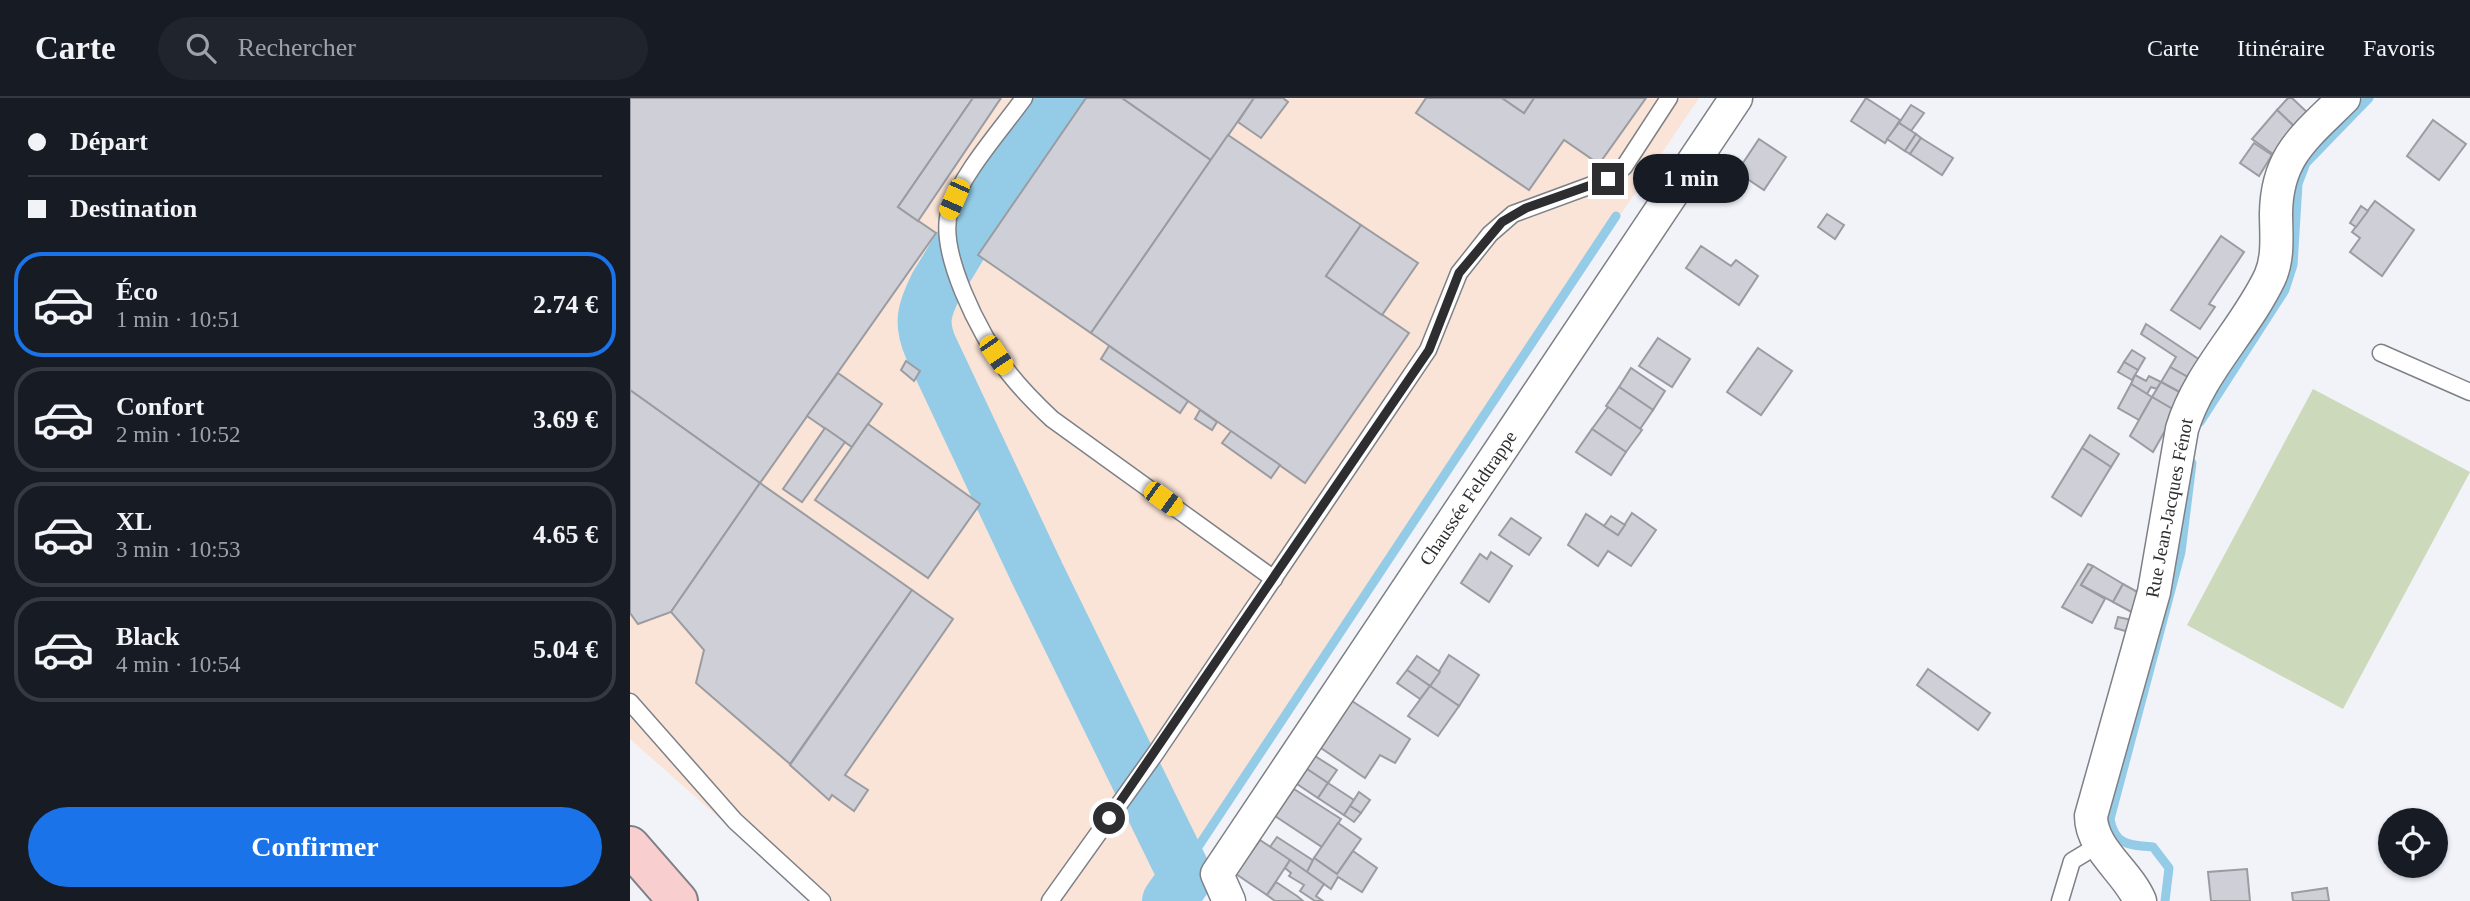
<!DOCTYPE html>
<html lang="fr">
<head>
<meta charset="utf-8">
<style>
	:root { --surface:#171b24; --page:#20242c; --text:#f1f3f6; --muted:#9ea1a6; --line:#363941; --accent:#1a73e8 }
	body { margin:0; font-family:Georgia,serif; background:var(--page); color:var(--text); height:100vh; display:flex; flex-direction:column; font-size:26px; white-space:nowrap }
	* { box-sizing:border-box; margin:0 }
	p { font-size:23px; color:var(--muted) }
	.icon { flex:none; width:38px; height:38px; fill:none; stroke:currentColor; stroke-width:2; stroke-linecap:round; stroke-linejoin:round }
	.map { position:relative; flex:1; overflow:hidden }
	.panel { display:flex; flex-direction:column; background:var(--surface); width:630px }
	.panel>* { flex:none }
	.top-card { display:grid; align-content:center; height:154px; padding:0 28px; background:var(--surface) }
	.controls { position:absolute; left:1748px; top:710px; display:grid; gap:14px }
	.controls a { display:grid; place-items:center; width:70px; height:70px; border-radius:50%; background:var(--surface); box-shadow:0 2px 5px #0004; font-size:35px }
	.end { position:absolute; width:32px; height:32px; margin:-16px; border:9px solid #2e2e31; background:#fff; box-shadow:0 0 0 4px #fff }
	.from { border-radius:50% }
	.bubble { position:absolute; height:49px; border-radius:24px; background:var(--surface); box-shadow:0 2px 5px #0004; font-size:23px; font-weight:800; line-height:49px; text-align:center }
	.car { position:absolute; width:21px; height:42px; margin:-21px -10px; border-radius:9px; box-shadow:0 0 5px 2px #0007; background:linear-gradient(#f5c518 24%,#345 0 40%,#f5c518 0 76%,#345 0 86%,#f5c518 0) }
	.top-card b { display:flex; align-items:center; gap:24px; height:66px; font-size:26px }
	.top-card b+b { border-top:2px solid var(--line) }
	.top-card i { width:18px; height:18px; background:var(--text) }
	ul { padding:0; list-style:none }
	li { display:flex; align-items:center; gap:21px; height:105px; margin:0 14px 10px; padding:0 14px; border:4px solid var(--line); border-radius:28px }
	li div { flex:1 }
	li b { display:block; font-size:26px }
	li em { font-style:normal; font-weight:800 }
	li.current { border-color:var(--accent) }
	li>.icon { width:63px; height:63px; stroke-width:1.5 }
	.primary-button { display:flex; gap:14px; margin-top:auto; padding:14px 28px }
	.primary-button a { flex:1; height:80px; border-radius:42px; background:var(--accent); color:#fff; font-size:28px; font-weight:800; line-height:80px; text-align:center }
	header { display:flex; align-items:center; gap:42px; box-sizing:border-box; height:98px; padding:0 35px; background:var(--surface); border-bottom:2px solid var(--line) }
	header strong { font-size:33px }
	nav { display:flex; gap:38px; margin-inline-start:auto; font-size:24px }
	.search { width:490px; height:63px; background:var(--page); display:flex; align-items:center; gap:18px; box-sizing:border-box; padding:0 24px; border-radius:38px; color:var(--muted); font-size:26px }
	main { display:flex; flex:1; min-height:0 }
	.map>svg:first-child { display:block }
	.industrial { fill:#fae4d7 }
	.green { fill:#ccd9bb }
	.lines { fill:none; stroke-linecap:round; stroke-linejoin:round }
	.stream { stroke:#94cce8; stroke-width:9 }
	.river { stroke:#94cce8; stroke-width:54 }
	.building { fill:#cfd0d7; stroke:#9b9ca2; stroke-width:2 }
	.lane-casing { stroke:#7e8086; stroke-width:19 }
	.street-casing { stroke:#7e8086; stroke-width:35 }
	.secondary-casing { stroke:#7e8086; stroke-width:42 }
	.lane { stroke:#fff; stroke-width:16 }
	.street { stroke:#fff; stroke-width:32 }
	.secondary { stroke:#f8cfce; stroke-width:38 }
	.route { stroke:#2e2e31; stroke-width:9 }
	.labels { text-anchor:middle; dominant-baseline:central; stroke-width:6; stroke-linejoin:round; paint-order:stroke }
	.street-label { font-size:19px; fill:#2e2e31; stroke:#fff }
</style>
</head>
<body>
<header>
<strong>Carte</strong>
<div class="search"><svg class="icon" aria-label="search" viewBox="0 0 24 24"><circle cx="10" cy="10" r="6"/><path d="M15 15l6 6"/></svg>Rechercher</div>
<nav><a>Carte</a><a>Itinéraire</a><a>Favoris</a></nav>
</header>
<main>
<section class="panel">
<div class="top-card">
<b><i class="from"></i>Départ</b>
<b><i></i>Destination</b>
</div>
<ul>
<li class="current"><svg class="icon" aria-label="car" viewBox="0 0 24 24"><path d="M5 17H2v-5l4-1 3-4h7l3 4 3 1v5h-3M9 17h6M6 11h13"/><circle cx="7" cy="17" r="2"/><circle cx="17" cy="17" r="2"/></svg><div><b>Éco</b><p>1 min · 10:51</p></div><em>2.74 €</em></li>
<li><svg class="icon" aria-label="car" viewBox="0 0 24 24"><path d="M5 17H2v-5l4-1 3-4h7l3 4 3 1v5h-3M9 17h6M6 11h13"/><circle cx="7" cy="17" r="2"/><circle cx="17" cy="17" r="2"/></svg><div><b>Confort</b><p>2 min · 10:52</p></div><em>3.69 €</em></li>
<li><svg class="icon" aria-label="car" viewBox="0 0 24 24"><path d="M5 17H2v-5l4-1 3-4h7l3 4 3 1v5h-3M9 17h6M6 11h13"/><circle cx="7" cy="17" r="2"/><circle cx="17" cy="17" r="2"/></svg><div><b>XL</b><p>3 min · 10:53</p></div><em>4.65 €</em></li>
<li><svg class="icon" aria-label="car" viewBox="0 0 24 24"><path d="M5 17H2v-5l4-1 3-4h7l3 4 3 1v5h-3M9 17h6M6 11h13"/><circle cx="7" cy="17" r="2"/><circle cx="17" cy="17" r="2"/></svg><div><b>Black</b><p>4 min · 10:54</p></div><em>5.04 €</em></li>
</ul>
<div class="primary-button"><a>Confirmer</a></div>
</section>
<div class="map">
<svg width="1840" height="803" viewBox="0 0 1840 803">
	<rect width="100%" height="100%" fill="#f1f3f9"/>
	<polygon class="industrial" points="0,0 1069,0 528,803 183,803 0,641"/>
	<polygon class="green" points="1683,291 1840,374 1713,611 1557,527"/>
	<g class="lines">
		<g class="stream">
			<polyline points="1570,324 1655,192 1663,167 1668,86 1676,65 1739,0"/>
			<polyline points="567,803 556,779 568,749 986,118"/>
			<path d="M1535,803L1539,770L1523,749C1500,747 1485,748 1480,721L1551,454L1562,365"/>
		</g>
		<path class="river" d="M428,0L375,74L306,188C294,212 290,225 301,250L408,477L556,779L539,803"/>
	</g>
	<g class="building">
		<polygon points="0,0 343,0 268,109 306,135 130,385 0,292"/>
		<polygon points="343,0 371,0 288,123 268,109"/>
		<polygon points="456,0 492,0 581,62 461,235 348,157"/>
		<polygon points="492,0 624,0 581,62"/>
		<polygon points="624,0 653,0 658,4 631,40 608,24"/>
		<polygon points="796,0 872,0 894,15 904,0 1016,0 969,66 934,42 899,92 786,15"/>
		<polygon points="872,0 904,0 894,15"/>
		<polygon points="1236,0 1270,22 1255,45 1221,23"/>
		<polygon points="1658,0 1662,0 1680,17 1667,31 1647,12"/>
		<polygon points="1281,7 1294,15 1281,33 1269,25"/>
		<polygon points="1647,12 1667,31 1643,56 1622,41"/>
		<polygon points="1803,22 1836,46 1809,82 1777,58"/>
		<polygon points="1269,25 1286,36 1275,53 1257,41"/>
		<polygon points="1286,36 1291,40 1280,56 1275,53"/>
		<polygon points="598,37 731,127 696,178 779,235 675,385 461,235"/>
		<polygon points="1291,40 1323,60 1312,77 1280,56"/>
		<polygon points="1129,41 1156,59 1134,92 1107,74"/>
		<polygon points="1624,45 1642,57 1629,78 1610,65"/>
		<polygon points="1745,103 1784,132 1752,178 1720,154 1730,140 1722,134"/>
		<polygon points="1731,108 1738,113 1726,129 1720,125"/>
		<polygon points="1197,116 1214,127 1205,141 1188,129"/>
		<polygon points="731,127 788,165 752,217 696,178"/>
		<polygon points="1591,138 1614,154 1579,206 1585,209 1570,231 1541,212"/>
		<polygon points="1071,148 1101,168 1106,162 1128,178 1109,207 1056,170"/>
		<polygon points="1516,226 1573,264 1563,282 1540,269 1546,259 1511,236"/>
		<polygon points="1028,240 1060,261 1042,289 1009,268"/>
		<polygon points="479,248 558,303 550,315 471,261"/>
		<polygon points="1128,250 1162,273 1131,317 1097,294"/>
		<polygon points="1502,252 1515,260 1508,272 1494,264"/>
		<polygon points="276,263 290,273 284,283 271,272"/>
		<polygon points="1494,264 1508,272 1502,282 1488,274"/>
		<polygon points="1540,269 1563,282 1555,297 1531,284"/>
		<polygon points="1001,270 1035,293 1023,312 989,289"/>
		<polygon points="208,275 252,306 222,349 177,318"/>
		<polygon points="1505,277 1516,283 1519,278 1531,284 1527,291 1521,289 1517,296 1501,286"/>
		<polygon points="1531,284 1555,297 1546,313 1522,299"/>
		<polygon points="1501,286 1522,299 1509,322 1488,310"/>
		<polygon points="989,289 1023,312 1010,331 976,308"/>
		<polygon points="0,292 130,385 41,514 8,526 0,515"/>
		<polygon points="1522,299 1546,313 1523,354 1500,338"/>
		<polygon points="978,309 1012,332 996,354 962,331"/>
		<polygon points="570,312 587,324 582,332 565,321"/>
		<polygon points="238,326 350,406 298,480 185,402"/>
		<polygon points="195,330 215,344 172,404 153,391"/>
		<polygon points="962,331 996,354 981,377 946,354"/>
		<polygon points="601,333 650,367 641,380 592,345"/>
		<polygon points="1460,337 1489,356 1481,369 1452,350"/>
		<polygon points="1452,350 1481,369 1451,418 1422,399"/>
		<polygon points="130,385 282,492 160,666 66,585 74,552 41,514"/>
		<polygon points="1002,415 1026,432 1001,468 978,453 968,468 938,447 956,416 988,437"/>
		<polygon points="981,418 995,427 988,437 974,428"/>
		<polygon points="881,420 911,440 899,457 869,437"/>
		<polygon points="861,454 882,468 859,504 831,485 850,456 857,461"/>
		<polygon points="1458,466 1463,468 1451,487 1475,501 1462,525 1432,509"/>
		<polygon points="1463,468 1493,486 1483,504 1451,487"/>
		<polygon points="1493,486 1513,497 1507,517 1483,504"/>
		<polygon points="282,492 323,521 215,677 238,692 224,713 202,697 199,702 160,667"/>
		<polygon points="1488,519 1506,523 1502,535 1485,530"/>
		<polygon points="819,557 849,577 829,608 800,588"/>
		<polygon points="787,558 810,574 800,588 777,572"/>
		<polygon points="1298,571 1360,615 1348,632 1287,587"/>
		<polygon points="777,572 800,588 790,601 767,585"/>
		<polygon points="800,588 829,608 808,638 778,618"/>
		<polygon points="722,603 780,641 765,665 750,657 735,680 691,650"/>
		<polygon points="685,658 707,672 698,685 677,671"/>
		<polygon points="677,671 698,685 688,700 667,686"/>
		<polygon points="698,685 724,702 714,717 688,700"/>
		<polygon points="664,691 711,721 692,749 645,718"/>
		<polygon points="729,694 740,702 731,715 720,708"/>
		<polygon points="720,708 731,715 724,724 714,717"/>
		<polygon points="708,725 731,741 707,776 684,760"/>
		<polygon points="647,739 684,763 677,774 640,749"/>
		<polygon points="630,742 660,762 637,797 606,776"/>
		<polygon points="723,753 747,770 732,794 708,779 701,791 677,774 684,760 707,776"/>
		<polygon points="660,762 694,786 686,798 693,803 685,803 670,793 674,787 659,778 661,775 655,770"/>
		<polygon points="1617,771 1620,803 1581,803 1578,774"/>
		<polygon points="646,784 667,798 673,803 645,803 637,797"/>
		<polygon points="1697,790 1699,803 1663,803 1662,795"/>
	</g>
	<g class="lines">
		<defs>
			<g id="lane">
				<path d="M394,0C371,32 332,75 320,112C306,152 351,238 375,270C389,289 405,305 422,321L644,481"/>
				<polyline points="1751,255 1840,294"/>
				<polyline points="0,604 105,723 192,803"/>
				<polyline points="420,803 525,656 798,252 829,175 860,136 883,116 978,81 994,69 1039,0"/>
				<polyline points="1430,803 1442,763 1470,746"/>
			</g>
			<g id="street">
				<polyline points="599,803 587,776 1106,0"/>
				<path d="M1510,803C1498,774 1461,751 1461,718L1524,494L1552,331C1569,274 1615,232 1640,179C1649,159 1646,136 1646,115C1647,57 1676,38 1714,0"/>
			</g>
			<polyline id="secondary" points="0,748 48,803"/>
		</defs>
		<use href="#lane" class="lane-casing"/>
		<use href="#street" class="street-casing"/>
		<use href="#secondary" class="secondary-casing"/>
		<use href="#lane" class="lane"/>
		<use href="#street" class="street"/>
		<use href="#secondary" class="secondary"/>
	</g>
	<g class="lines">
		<polyline class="route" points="479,720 799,252 829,175 872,124 896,110 978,81"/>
	</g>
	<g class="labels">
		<g class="street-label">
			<text transform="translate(838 400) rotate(-56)">Chaussée Feldtrappe</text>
			<text transform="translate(1539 410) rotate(-79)">Rue Jean-Jacques Fénot</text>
		</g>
	</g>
</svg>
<div class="controls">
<a><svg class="icon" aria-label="locate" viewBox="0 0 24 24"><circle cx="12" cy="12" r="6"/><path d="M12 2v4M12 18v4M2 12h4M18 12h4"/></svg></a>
</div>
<i class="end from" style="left:479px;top:720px"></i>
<i class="end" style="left:978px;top:81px"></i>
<div class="bubble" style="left:1003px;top:56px;width:116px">1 min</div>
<i class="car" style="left:324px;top:101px;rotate:204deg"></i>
<i class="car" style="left:366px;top:257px;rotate:146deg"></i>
<i class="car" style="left:533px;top:401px;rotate:126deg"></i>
</div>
</main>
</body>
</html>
